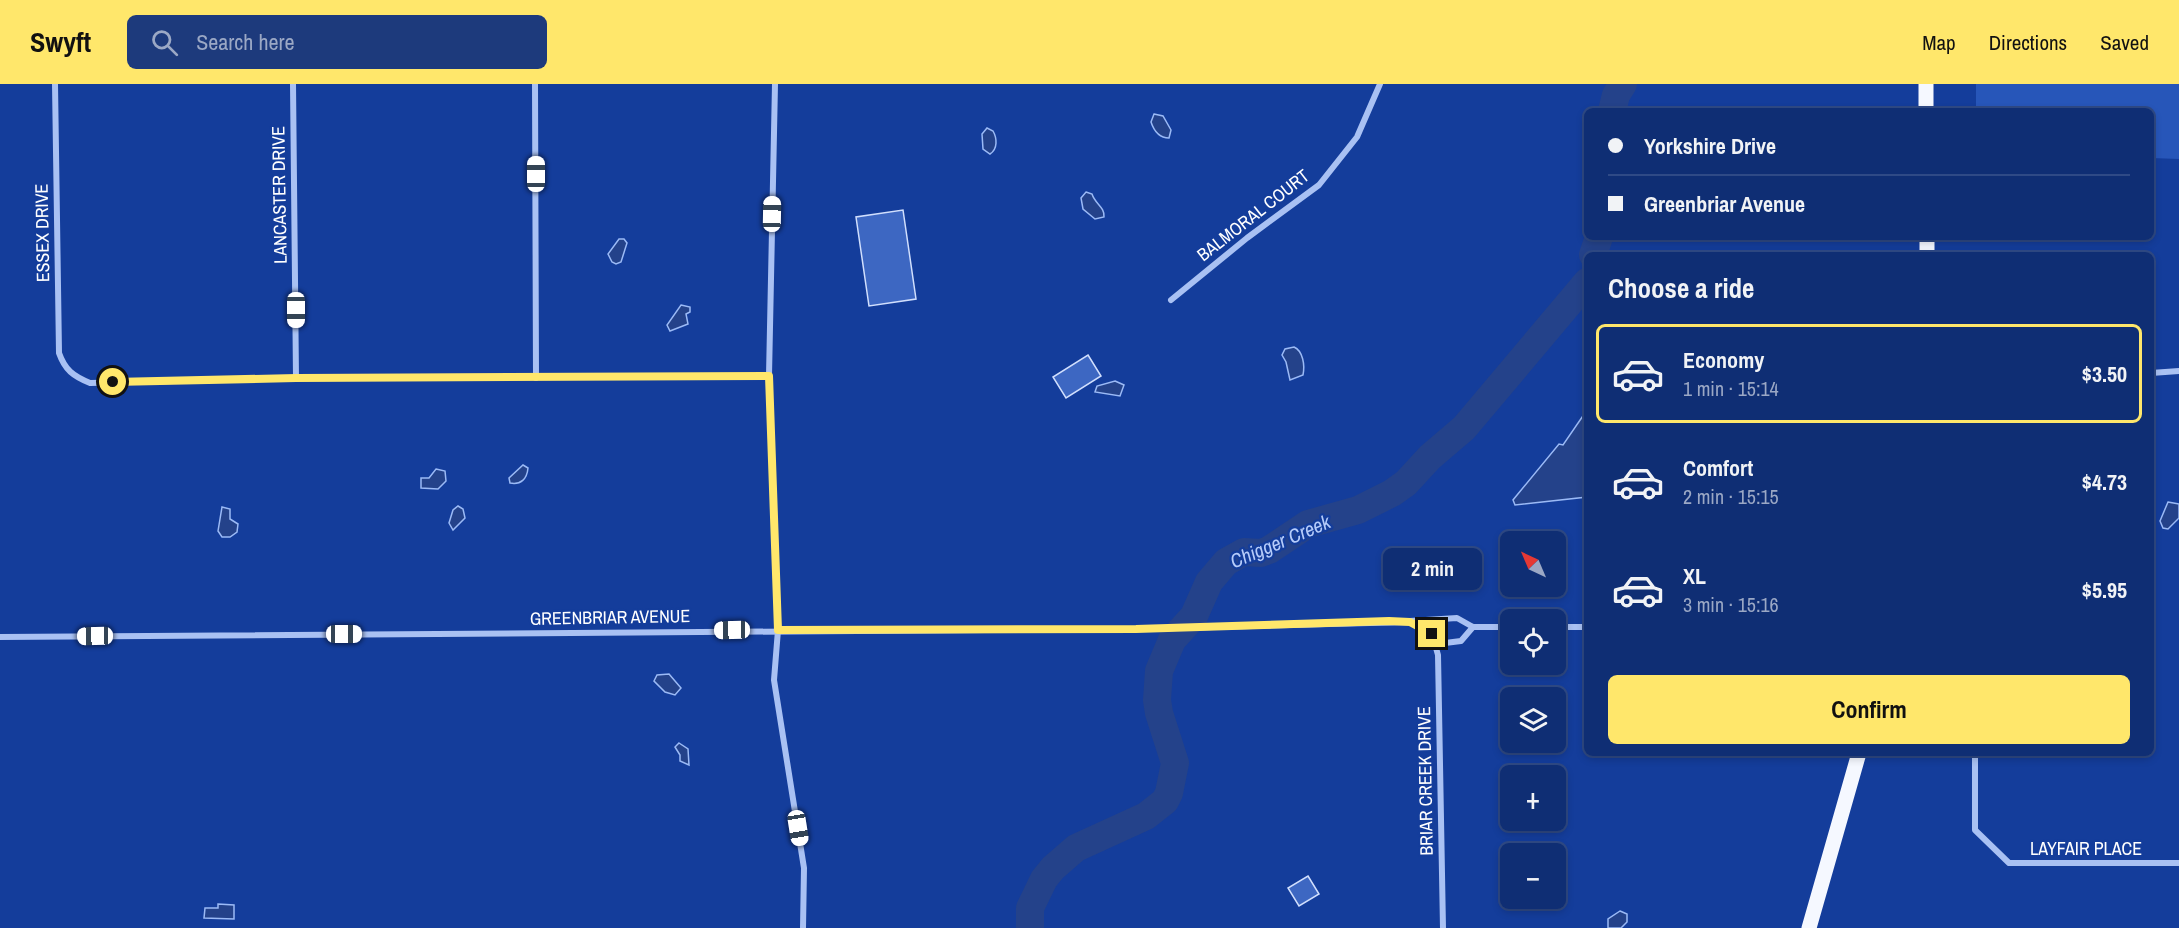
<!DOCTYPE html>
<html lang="en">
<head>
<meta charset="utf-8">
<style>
	:root { --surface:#0f2e74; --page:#1d3a7c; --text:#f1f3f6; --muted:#9ba8c5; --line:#2f4a86; --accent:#ffe76b }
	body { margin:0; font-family:"Archivo Narrow",sans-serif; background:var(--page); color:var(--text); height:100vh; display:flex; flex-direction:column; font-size:22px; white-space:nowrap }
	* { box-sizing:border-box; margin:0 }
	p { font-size:20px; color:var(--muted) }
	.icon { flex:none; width:33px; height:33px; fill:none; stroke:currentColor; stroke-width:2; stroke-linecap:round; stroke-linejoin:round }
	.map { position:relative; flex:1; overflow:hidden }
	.details { position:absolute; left:1584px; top:168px; width:570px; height:504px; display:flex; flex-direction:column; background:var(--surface); border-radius:9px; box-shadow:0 3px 9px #0003,0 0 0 2px var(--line) }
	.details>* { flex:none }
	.hud { position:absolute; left:1584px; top:24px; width:570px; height:132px; border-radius:9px; box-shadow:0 3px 9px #0003,0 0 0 2px var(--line); display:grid; align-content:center; height:132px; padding:0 24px; background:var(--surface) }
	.needle { width:39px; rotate:316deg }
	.buttons { position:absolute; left:1500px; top:447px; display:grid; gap:12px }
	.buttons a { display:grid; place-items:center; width:66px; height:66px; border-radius:9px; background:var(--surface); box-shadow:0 3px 9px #0003,0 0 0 2px var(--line); font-size:30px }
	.end { position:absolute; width:27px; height:27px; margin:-14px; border:8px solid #ffe76b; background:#111; box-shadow:0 0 0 3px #111 }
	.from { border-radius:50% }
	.bubble { position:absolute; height:42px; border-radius:9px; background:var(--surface); box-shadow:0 3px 9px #0003,0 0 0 2px var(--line); font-size:20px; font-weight:700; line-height:42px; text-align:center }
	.car { position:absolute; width:18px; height:36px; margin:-18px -9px; border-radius:8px; box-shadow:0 0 4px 2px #0007; background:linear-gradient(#fff 24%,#345 0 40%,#fff 0 76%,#345 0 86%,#fff 0) }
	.hud b { display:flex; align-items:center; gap:21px; height:57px; font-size:22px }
	.hud b+b { border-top:2px solid var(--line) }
	.hud i { width:15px; height:15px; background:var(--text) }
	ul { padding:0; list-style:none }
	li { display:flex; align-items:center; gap:18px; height:99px; margin:0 12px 9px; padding:0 12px; border:3px solid transparent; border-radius:9px }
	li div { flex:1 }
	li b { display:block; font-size:22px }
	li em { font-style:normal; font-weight:700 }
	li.on { border-color:var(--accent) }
	li>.icon { width:54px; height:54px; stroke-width:1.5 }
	h2 { padding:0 24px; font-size:27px; line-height:72px }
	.action { display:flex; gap:12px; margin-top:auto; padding:12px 24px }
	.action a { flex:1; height:69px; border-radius:9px; background:var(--accent); color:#111; font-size:24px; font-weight:700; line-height:69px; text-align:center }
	header { display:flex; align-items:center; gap:36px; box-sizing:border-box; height:84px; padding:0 30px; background:var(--accent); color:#111 }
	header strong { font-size:28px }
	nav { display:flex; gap:33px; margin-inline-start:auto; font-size:21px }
	.search { width:420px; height:54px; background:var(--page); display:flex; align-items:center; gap:15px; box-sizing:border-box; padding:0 21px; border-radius:9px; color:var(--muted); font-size:22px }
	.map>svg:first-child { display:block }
	.green { fill:#2756b9 }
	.water { fill:#24428a; stroke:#9bbaf6; stroke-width:1.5 }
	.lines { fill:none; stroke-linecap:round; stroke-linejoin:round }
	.river { stroke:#24428a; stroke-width:28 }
	.building { fill:#3d67c2; stroke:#d1dffd; stroke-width:1.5 }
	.street { stroke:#a9c1f3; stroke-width:6 }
	.primary { stroke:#f5f8ff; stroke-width:15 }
	.route { stroke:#ffe76b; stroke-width:8 }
	.labels { text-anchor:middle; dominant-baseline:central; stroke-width:4.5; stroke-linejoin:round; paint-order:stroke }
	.street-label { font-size:18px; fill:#fff; stroke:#143d9b }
	.water-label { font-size:20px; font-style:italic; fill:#b6ccfa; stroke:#143d9b }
</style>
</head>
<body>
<header>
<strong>Swyft</strong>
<div class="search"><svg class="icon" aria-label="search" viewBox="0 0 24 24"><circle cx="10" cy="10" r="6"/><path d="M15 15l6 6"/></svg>Search here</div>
<nav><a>Map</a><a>Directions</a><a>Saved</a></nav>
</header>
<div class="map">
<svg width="2179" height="844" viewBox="0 0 2179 844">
	<rect width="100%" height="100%" fill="#143d9b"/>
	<polygon class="green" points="1976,0 2179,0 2179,75 2151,74 2151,27 1976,27"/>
	<g class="water">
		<path d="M1154,30L1163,32L1171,46L1169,54C1159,54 1154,47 1151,38Z"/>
		<path d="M987,44L993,47C997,54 998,65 990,70L983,65L982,50Z"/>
		<path d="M1086,108L1092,110C1095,120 1105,123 1104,133L1095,135L1083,125L1081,114Z"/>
		<polygon points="619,155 624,155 627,159 621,178 616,180 612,178 608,170"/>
		<polygon points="681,221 690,223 690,228 686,230 688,240 670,247 667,241"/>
		<path d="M1294,263C1303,267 1305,281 1303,291L1290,296L1286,278L1282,271L1285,265Z"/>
		<polygon points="1115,297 1124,301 1120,312 1095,308 1097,302"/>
		<polygon points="1587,326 1587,413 1515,421 1513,416 1559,360 1563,361"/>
		<path d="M523,381L528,384C527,395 521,401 510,399L509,394Z"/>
		<polygon points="436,385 445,387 446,397 438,405 421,404 421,394 429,394"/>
		<polygon points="2168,418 2179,420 2179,434 2168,445 2163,444 2160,437"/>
		<polygon points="458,422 463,425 465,434 453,446 449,439 453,426"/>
		<polygon points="222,423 230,425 230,435 238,440 237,448 230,453 222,453 218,447"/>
		<polygon points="669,590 681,604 675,611 665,608 654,597 657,591"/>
		<polygon points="679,659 688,665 689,681 680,677 680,671 675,663"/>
		<polygon points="1510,684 1520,691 1510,692 1510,717 1503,710 1503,687"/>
		<polygon points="218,820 234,821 234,835 204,834 205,824 218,824"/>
		<polygon points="1620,827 1627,830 1627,838 1621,844 1608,844 1608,835"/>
	</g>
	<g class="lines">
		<g class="river">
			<polyline points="1612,27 1616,11 1623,0"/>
			<polyline points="1593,171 1599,153"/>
			<polyline points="1030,844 1030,824 1044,795 1053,784 1076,764 1146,732 1165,717 1169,709 1175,679 1159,629 1157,616 1159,587 1172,556 1194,532 1209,498 1226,478 1244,468 1261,469 1269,466 1308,440 1358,426 1392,409 1406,399 1430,373 1464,344 1587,198"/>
		</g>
	</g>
	<g class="building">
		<polygon points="903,126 916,215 869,222 856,133"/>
		<polygon points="1088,271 1101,292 1066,314 1053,293"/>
		<polygon points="1308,792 1319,810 1299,822 1288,804"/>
	</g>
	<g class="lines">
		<g class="street">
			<path d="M55,0L59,269C65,286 73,292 90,299L296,294L769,292"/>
			<polyline points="293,0 296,294"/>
			<polyline points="535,0 536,294"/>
			<polyline points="775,0 769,292 778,546 774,596 804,784 803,844"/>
			<polyline points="1171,216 1247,154 1319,101 1357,53 1380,0"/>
			<polyline points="2151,289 2179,287"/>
			<polyline points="1410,537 1457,534 1473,543 1510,543"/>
			<polyline points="1556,543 1587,543"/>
			<polyline points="0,553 1136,545 1410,538 1432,550 1438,571 1443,844"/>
			<polyline points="1437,560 1461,557 1473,543"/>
			<polyline points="1975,669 1975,746 2009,779 2179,779"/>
		</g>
		<g class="primary">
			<polyline points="1926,0 1926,27"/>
			<polyline points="1927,153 1927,171"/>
			<polyline points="1809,844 1859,669"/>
		</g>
	</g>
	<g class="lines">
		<polyline class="route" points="113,298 296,294 769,292 778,546 1136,545 1389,537 1410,538 1432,550"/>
	</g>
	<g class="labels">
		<g class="street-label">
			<text transform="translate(279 111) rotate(-91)">LANCASTER DRIVE</text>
			<text transform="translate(1253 131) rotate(-38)">BALMORAL COURT</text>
			<text transform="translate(42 149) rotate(-91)">ESSEX DRIVE</text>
			<text transform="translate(610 533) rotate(-1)">GREENBRIAR AVENUE</text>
			<text transform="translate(1425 697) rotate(-91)">BRIAR CREEK DRIVE</text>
			<text x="2086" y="764">LAYFAIR PLACE</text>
		</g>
		<g class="water-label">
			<text transform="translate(1280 457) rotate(-23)">Chigger Creek</text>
		</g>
	</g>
</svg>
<div class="buttons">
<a><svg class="needle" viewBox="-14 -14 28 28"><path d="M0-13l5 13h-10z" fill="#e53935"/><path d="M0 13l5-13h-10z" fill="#9ba8c5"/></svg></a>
<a><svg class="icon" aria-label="locate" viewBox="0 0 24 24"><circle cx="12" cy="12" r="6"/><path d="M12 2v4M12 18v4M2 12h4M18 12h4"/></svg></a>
<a><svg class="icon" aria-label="layers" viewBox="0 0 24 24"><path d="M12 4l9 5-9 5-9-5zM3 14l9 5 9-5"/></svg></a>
<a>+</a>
<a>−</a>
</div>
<i class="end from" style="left:113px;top:298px"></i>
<i class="end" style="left:1432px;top:550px"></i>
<div class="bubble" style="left:1383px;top:464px;width:99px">2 min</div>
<i class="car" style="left:536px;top:90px;rotate:0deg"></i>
<i class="car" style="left:772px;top:130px;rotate:1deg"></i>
<i class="car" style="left:296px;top:226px;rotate:180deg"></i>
<i class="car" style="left:732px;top:546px;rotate:269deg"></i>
<i class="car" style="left:344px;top:550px;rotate:90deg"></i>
<i class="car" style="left:95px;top:552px;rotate:269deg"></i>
<i class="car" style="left:798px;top:744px;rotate:171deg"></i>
<div class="hud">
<b><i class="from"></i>Yorkshire Drive</b>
<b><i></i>Greenbriar Avenue</b>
</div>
<section class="details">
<h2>Choose a ride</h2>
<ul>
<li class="on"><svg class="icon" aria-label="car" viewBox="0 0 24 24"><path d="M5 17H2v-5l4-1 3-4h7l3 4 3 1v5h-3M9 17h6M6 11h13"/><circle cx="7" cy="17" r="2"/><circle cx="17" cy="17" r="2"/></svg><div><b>Economy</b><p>1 min · 15:14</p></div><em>$3.50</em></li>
<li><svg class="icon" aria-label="car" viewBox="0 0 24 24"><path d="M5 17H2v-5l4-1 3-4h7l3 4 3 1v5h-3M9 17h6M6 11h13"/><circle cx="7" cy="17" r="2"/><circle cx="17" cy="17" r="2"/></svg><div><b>Comfort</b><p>2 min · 15:15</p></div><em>$4.73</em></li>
<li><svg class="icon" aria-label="car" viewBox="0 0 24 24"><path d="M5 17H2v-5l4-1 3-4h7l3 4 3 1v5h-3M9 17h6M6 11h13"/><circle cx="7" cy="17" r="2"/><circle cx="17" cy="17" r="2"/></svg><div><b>XL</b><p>3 min · 15:16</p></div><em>$5.95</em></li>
</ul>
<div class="action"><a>Confirm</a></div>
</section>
</div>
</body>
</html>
